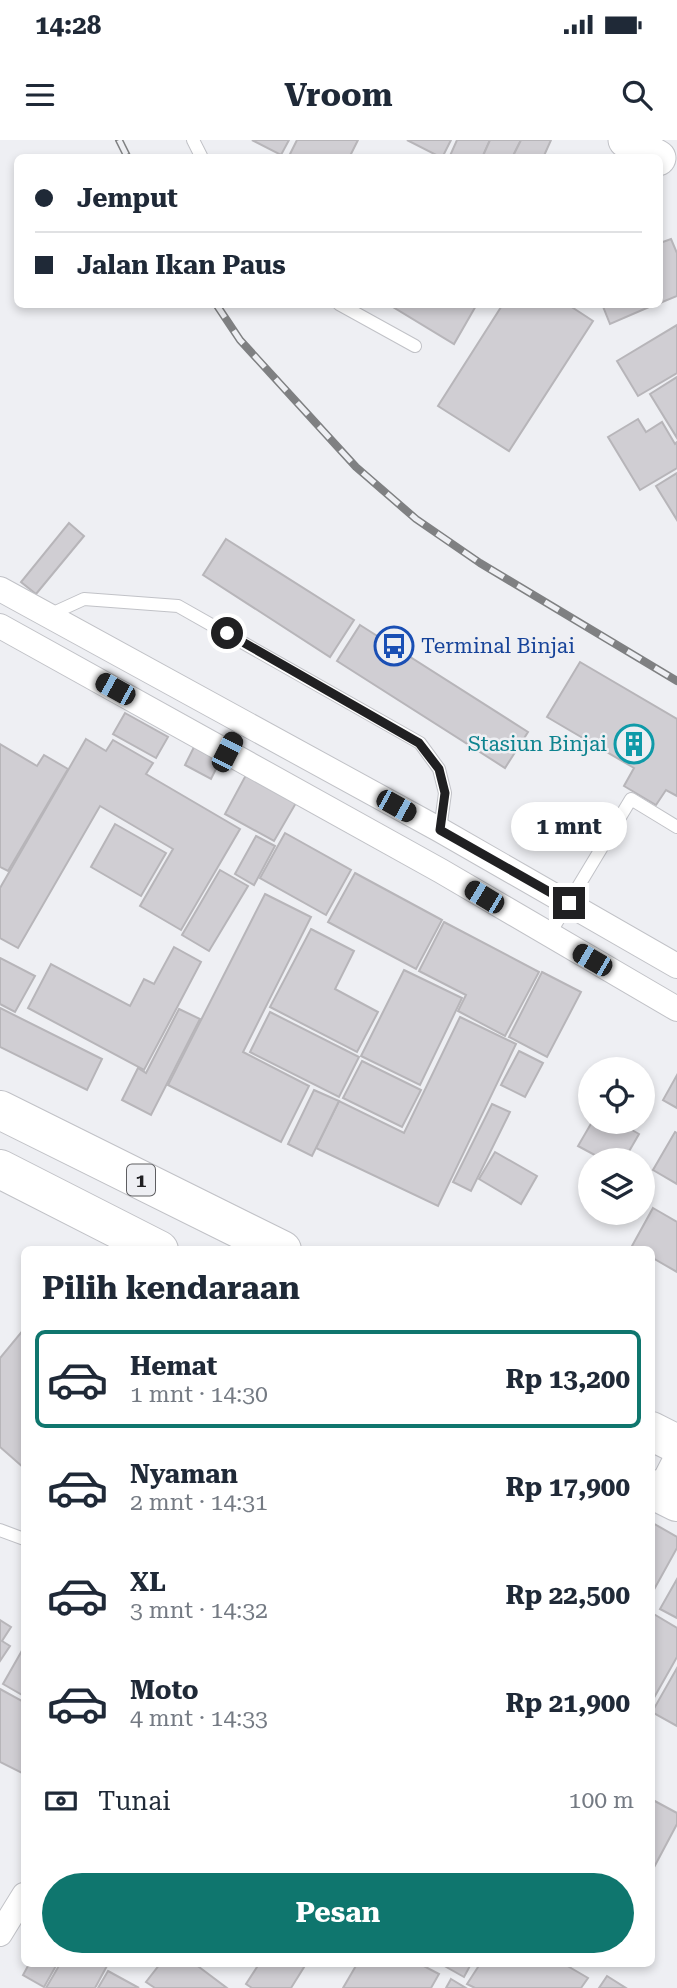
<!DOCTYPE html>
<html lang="id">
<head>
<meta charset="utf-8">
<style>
	:root { --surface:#fff; --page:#f6f6f7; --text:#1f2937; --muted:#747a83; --line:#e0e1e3; --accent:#0f766e }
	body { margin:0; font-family:"Roboto Serif",serif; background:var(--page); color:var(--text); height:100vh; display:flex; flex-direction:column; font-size:26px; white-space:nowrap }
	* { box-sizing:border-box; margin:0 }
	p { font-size:23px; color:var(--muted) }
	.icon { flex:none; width:38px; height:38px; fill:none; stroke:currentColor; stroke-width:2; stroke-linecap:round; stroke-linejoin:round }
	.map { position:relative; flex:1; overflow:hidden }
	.drawer { position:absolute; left:21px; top:1106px; width:634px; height:721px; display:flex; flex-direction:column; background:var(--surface); border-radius:10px; box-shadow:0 4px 10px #0003 }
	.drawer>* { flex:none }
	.banner { position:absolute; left:14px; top:14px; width:649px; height:154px; border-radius:10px; box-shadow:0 4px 10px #0003; display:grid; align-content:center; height:154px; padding:0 21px; background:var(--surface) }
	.buttons { position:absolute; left:578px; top:917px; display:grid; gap:14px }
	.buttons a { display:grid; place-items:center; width:77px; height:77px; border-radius:50%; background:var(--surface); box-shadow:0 4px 10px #0003; font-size:35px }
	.end { position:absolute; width:32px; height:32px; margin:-16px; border:9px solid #202022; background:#fff; box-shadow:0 0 0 4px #fff }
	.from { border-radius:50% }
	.bubble { position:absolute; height:49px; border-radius:24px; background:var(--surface); box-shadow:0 4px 10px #0003; font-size:23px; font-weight:700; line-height:49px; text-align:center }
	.car { position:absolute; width:21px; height:42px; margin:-21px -10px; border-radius:9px; box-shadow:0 0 5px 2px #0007; background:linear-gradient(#222 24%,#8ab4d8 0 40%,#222 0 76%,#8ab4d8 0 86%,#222 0) }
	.banner b { display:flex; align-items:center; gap:24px; height:66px; font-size:26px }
	.banner b+b { border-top:2px solid var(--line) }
	.banner i { width:18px; height:18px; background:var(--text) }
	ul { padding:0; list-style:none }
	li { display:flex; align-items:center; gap:21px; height:98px; margin:0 14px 10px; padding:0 7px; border:4px solid transparent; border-radius:10px }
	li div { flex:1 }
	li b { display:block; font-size:26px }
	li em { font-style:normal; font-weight:700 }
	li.current { border-color:var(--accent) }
	li>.icon { width:63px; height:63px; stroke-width:1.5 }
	h2 { padding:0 21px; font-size:32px; line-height:84px }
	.pay { display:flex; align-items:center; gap:18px; height:77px; padding:0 21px; font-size:26px }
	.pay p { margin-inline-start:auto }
	.action { display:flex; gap:14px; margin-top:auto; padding:14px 21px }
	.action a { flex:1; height:80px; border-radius:42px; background:var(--accent); color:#fff; font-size:28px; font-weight:700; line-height:80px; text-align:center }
	.status { display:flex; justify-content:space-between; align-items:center; height:49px; padding:0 35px; background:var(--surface); direction:ltr }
	.status svg { height:19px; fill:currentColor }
	header { display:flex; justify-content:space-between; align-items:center; height:91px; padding:0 21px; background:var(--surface); font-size:32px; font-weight:700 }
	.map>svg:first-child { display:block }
	.building { fill:#d0ced3; stroke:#b7b5b9; stroke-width:2 }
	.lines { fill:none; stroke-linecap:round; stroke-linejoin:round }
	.lane-casing { stroke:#c1c2c7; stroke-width:14 }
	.street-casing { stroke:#c1c2c7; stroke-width:26 }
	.secondary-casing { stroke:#c1c2c7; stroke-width:37 }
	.primary-casing { stroke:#c1c2c7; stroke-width:40 }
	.lane { stroke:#fff; stroke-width:12 }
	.street { stroke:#fff; stroke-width:24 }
	.secondary { stroke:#fff; stroke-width:35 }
	.primary { stroke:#fff; stroke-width:38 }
	.rail-casing { stroke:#7f8082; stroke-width:8 }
	.rail { stroke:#eeeff3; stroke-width:5; stroke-dasharray:16; stroke-linecap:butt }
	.route { stroke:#202022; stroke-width:9 }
	.labels { text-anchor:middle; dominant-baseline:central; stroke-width:5; stroke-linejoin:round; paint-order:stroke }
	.shield { fill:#eeeff3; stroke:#5e5e61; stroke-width:2 }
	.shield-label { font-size:19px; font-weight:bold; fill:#202022 }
	.transit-label { font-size:21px; fill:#164399; stroke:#eeeff3; text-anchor:start }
	.culture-label { font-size:21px; fill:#0d838f; stroke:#eeeff3; text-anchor:end }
</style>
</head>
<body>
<div class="status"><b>14:28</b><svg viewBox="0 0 49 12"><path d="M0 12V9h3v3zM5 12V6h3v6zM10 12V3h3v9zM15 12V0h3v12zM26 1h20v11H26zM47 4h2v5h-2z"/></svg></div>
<header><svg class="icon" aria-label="menu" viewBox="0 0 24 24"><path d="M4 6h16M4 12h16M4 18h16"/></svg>Vroom<svg class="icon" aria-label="search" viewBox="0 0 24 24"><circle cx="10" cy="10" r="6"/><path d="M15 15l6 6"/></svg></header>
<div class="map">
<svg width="677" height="1848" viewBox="0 0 677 1848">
	<rect width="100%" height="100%" fill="#eeeff3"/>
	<g class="building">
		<polygon points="252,0 289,0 281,15"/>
		<polygon points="297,0 358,0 349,18 288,18"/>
		<polygon points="407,0 451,0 442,18"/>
		<polygon points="457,0 490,0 482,18 449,18"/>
		<polygon points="490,0 521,0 512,18 482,18"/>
		<polygon points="521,0 551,0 543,18 512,18"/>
		<polygon points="671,99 677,113 677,156 660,163 660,103"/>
		<polygon points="388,164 477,164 454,204"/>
		<polygon points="503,164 567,164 593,181 509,311 438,266"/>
		<polygon points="602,164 656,164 610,184"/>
		<polygon points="677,185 677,233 638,256 617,221"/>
		<polygon points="677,237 677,298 650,254"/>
		<polygon points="638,279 646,292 662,282 675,304 677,302 677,328 640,350 608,297"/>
		<polygon points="677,333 677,380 656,346"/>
		<polygon points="69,383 84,396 36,454 21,442"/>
		<polygon points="226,399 354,480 330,517 203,435"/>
		<polygon points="360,485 528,592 505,628 337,521"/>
		<polygon points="580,522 677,579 677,656 666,650 656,665 624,646 634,628 547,577"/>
		<polygon points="125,573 168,597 156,618 113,594"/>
		<polygon points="86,599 106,611 113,600 153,623 146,634 240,689 181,790 140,766 173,709 100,666 18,808 0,798 0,748"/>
		<polygon points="0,604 37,626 44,615 68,629 8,731 0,727"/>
		<polygon points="194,607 220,621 211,639 185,625"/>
		<polygon points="246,635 296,663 274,701 225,674"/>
		<polygon points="115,684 166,713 141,756 91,727"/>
		<polygon points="285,693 351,730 326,775 260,738"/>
		<polygon points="256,696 275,706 254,745 235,734"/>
		<polygon points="220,730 248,746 209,811 182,795"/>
		<polygon points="355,733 442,780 416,829 328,782"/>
		<polygon points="265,754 311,777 243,912 309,946 281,1002 168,945"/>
		<polygon points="444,782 539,832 505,896 458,871 466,855 419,831"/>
		<polygon points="311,789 354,811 335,849 378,872 357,912 270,867"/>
		<polygon points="174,807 201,822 144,930 28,868 51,824 130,866 144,839 154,844"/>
		<polygon points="0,818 35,836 15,872 0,864"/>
		<polygon points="404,830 462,858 420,945 361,916"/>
		<polygon points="542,832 581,852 547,917 509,897"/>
		<polygon points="0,868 102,919 87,950 0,907"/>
		<polygon points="179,869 200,879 151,975 122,960 138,928 146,933"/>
		<polygon points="270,872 359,917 339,957 250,912"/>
		<polygon points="460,877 516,904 438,1066 316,1008 339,961 404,993"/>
		<polygon points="519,911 543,923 525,957 501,945"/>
		<polygon points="362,921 421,950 402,987 343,958"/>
		<polygon points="677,935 677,968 663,960"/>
		<polygon points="314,950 339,961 312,1016 288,1004"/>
		<polygon points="492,964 510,972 471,1051 453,1042"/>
		<polygon points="592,982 618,982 639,994 624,1020 604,1020 578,1006"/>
		<polygon points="675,992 677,993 677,1044 653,1030"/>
		<polygon points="495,1012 537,1036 521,1064 479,1039"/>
		<polygon points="653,1068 677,1082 677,1132 651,1117 651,1110 637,1110 632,1106"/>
		<polygon points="24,1189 24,1328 0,1307 0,1218"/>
		<polygon points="651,1382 677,1397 677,1408 651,1455"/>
		<polygon points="677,1439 677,1478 660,1469"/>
		<polygon points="652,1473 677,1488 677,1517 651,1563"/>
		<polygon points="0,1480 11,1487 2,1501 10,1506 0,1521"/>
		<polygon points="24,1507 24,1556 3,1544"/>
		<polygon points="677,1528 677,1586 652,1572"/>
		<polygon points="0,1549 24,1562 24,1634 0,1622"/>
		<polygon points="651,1659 677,1673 677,1684 651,1733"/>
		<polygon points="29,1824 57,1824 44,1847 23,1835"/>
		<polygon points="60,1824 108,1824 95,1848 46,1848"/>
		<polygon points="160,1824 195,1824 227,1848 155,1848 146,1842"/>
		<polygon points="259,1824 306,1824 291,1848 252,1848 246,1844"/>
		<polygon points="357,1824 420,1824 439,1834 431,1848 343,1848"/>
		<polygon points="441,1824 471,1824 464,1837"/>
		<polygon points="480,1824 564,1824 588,1838 581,1848 475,1848 467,1844"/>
		<polygon points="108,1831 139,1848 98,1848"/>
		<polygon points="607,1836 626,1848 599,1848"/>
		<polygon points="451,1839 466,1848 446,1848"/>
	</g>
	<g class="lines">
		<defs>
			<g id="lane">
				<polyline points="193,0 202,18"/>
				<polyline points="339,164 415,206"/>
				<polyline points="49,475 84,459 178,466 420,603 439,629 445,653 440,690"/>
				<polyline points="549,795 631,659 677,687"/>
				<polyline points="0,1390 24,1399"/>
			</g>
			<g id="street">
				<polyline points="0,449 440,690 677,826"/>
				<polyline points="0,486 441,731 677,869"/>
				<polyline points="658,1353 677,1316"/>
				<polyline points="0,1794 24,1755"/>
			</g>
			<polyline id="secondary" points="626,0 658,18"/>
			<g id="primary">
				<polyline points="0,970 282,1110"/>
				<polyline points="0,1029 159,1110"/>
				<polyline points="651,1291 677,1304"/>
				<polyline points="651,1349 677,1362"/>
			</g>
		</defs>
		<use href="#lane" class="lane-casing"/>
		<use href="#street" class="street-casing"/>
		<use href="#secondary" class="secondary-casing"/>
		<use href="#primary" class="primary-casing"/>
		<use href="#lane" class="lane"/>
		<use href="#street" class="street"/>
		<use href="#secondary" class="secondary"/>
		<use href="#primary" class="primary"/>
		<defs>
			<g id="rail">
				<polyline points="119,0 128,18"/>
				<polyline points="216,164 240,200 356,327 416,379 480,423 677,541"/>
			</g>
		</defs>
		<use href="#rail" class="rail-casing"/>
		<use href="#rail" class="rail"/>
	</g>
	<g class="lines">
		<polyline class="route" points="227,493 419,603 439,629 445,653 440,690 569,763"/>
	</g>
	<defs>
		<symbol id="bus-ring" viewBox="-11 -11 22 22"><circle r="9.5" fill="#eeeff3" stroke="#1a4fb4" stroke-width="1.5"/><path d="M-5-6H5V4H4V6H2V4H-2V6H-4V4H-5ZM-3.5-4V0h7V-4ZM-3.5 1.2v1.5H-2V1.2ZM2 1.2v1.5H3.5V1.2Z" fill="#1a4fb4"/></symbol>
		<symbol id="building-ring" viewBox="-11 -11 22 22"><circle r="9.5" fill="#eeeff3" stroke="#0f9aa8" stroke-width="1.5"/><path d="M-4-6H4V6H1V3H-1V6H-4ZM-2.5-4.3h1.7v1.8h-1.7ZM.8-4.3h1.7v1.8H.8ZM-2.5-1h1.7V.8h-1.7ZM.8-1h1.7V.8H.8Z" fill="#0f9aa8"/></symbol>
	</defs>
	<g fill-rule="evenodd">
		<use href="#bus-ring" x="372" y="484" width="44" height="44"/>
		<use href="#building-ring" x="612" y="582" width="44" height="44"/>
	</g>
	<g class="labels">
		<rect class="shield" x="127" y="1024.5" width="28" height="31" rx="5"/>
		<g class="shield-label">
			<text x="141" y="1040">1</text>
		</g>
		<g class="transit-label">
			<text x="421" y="506">Terminal Binjai</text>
		</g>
		<g class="culture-label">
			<text x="607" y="604">Stasiun Binjai</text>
		</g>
	</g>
</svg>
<div class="buttons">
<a><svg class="icon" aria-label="locate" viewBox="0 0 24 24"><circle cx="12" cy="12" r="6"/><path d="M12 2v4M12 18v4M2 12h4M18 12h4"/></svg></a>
<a><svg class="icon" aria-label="layers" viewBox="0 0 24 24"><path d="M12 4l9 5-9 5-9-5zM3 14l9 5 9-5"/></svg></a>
</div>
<i class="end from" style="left:227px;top:493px"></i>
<i class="end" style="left:569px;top:763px"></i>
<div class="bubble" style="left:511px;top:662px;width:116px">1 mnt</div>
<i class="car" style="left:115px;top:549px;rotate:299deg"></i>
<i class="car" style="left:227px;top:612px;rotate:27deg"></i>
<i class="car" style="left:396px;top:666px;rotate:119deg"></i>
<i class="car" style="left:484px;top:757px;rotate:301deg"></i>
<i class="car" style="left:592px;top:820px;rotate:300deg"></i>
<div class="banner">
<b><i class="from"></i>Jemput</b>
<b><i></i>Jalan Ikan Paus</b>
</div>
<section class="drawer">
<h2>Pilih kendaraan</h2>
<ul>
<li class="current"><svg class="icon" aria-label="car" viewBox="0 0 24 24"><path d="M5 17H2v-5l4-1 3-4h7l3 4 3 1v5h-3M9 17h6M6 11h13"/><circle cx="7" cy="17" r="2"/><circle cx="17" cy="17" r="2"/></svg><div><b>Hemat</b><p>1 mnt · 14:30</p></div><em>Rp 13,200</em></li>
<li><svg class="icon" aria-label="car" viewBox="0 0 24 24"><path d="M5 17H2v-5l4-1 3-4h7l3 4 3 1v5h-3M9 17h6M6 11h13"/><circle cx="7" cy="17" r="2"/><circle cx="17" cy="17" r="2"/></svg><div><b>Nyaman</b><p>2 mnt · 14:31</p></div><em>Rp 17,900</em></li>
<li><svg class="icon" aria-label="car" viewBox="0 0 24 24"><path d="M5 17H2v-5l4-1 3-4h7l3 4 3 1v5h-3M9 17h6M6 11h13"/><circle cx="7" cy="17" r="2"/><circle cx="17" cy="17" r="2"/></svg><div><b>XL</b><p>3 mnt · 14:32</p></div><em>Rp 22,500</em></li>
<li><svg class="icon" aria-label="car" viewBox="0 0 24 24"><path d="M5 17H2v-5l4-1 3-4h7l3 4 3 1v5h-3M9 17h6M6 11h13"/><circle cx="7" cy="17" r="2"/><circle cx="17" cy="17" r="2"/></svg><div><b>Moto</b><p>4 mnt · 14:33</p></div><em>Rp 21,900</em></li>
</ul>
<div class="pay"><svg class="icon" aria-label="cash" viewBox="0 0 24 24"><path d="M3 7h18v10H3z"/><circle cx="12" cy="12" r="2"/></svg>Tunai<p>100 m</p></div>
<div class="action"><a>Pesan</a></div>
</section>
</div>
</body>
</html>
